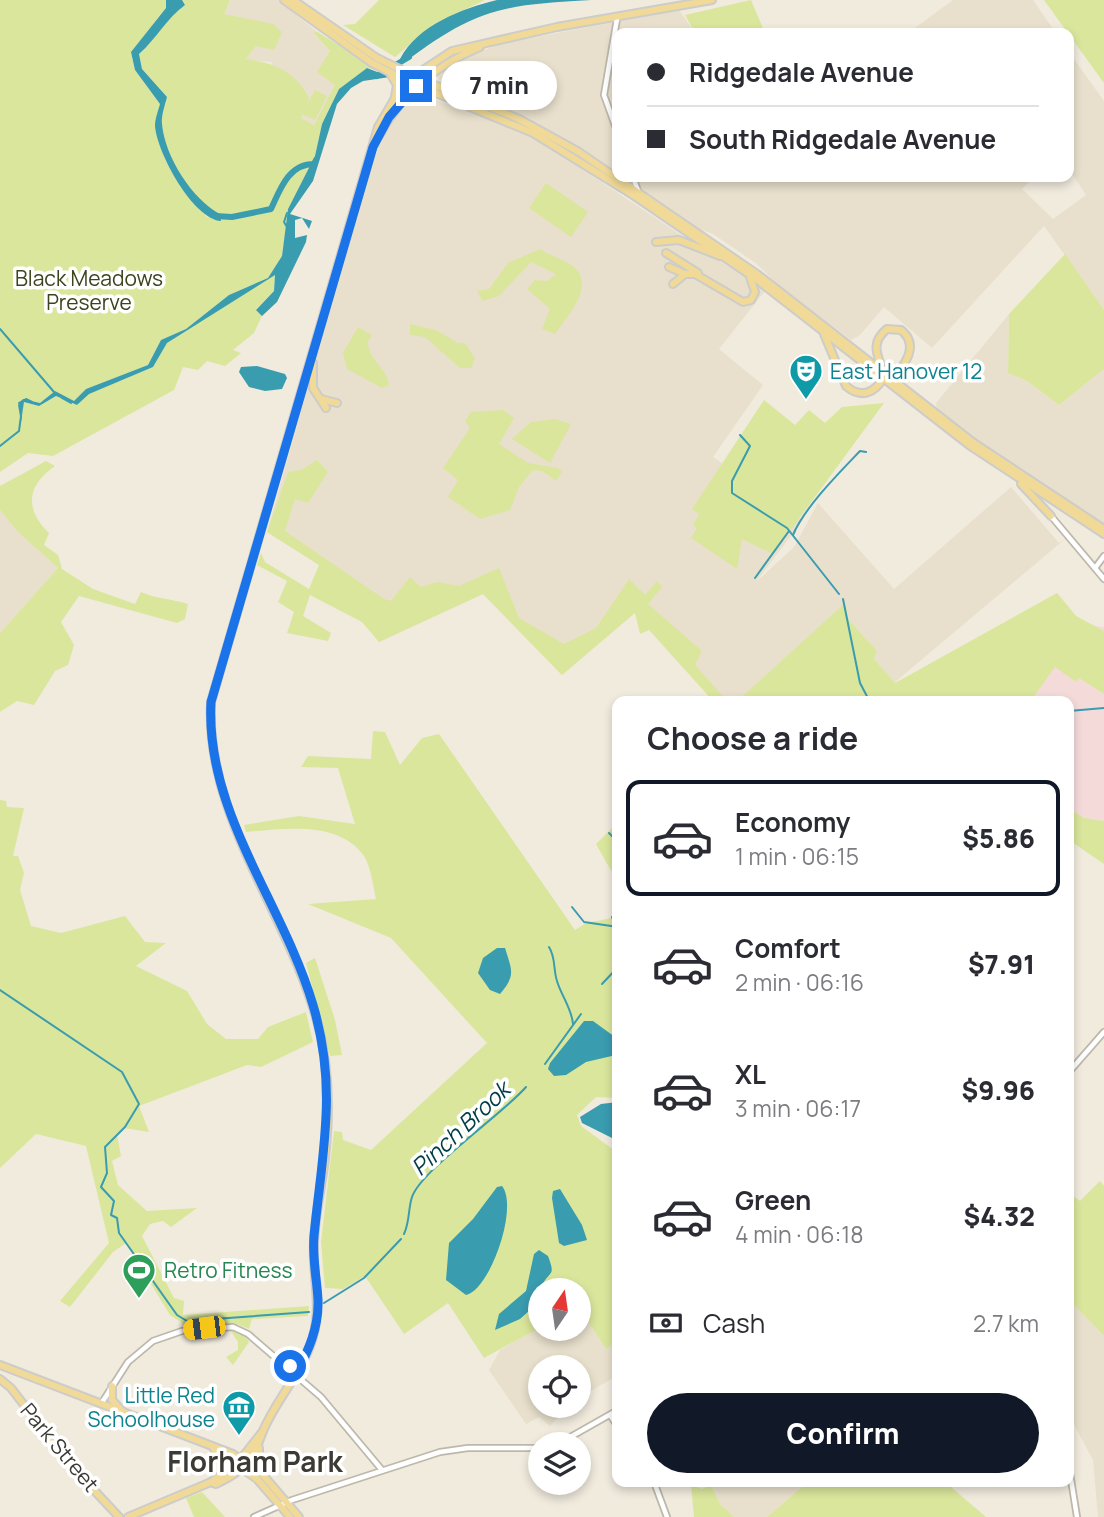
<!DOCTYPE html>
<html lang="en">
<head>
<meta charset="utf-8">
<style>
	:root { --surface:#fff; --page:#f2f2f3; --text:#2b2b33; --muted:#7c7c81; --line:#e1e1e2; --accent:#111827 }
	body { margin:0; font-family:Manrope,sans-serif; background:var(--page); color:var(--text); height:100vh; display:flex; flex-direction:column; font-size:26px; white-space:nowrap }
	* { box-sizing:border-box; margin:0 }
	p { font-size:23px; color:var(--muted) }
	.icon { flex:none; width:38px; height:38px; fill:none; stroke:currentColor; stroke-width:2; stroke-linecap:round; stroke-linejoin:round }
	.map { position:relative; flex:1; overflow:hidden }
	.side { position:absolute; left:612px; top:696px; width:462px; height:791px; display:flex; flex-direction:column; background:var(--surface); border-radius:14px; box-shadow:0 4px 10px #0003 }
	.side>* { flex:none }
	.guide { position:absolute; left:612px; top:28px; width:462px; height:154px; border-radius:14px; box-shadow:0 4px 10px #0003; display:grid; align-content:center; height:154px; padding:0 35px; background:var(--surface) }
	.needle { width:46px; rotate:13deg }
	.buttons { position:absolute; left:528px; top:1278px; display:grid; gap:14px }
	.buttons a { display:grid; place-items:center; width:63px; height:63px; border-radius:50%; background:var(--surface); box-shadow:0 4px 10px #0003; font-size:35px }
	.end { position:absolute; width:32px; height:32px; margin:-16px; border:9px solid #1a73e8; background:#fff; box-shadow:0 0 0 4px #fff }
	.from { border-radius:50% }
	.bubble { position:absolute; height:49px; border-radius:24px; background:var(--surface); box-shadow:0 4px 10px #0003; font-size:23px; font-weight:800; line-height:49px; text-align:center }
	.car { position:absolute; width:21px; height:42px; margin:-21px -10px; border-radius:9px; box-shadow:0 0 5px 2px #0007; background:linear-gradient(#f5c518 24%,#345 0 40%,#f5c518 0 76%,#345 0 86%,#f5c518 0) }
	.guide b { display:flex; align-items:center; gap:24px; height:66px; font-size:26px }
	.guide b+b { border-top:2px solid var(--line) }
	.guide i { width:18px; height:18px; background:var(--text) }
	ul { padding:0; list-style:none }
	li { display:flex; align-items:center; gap:21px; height:116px; margin:0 14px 10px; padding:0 21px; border:4px solid transparent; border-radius:14px }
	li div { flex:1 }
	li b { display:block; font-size:26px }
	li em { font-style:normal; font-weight:800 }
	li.active { border-color:var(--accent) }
	li>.icon { width:63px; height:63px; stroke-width:1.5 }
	h2 { padding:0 35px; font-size:32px; line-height:84px }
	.pay { display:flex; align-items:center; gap:18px; height:77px; padding:0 35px; font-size:26px }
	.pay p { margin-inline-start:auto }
	.cta { display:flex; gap:14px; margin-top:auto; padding:14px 35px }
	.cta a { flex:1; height:80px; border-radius:42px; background:var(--accent); color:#fff; font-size:28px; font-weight:800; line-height:80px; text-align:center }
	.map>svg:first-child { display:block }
	.built { fill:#e8e0cc }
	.education { fill:#f5dada }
	.green { fill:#dae69c; fill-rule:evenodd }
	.water { fill:#3a9caf }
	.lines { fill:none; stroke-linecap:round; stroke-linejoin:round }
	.stream { stroke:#3a9caf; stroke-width:2 }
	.river { stroke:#3a9caf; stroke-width:6 }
	.minor-casing { stroke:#bdb8ab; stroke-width:8 }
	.major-casing { stroke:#ccccca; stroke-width:10 }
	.minor { stroke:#fff; stroke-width:4.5 }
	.major { stroke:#f1da97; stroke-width:6 }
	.route { stroke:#1a73e8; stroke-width:9 }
	.labels { text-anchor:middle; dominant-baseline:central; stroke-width:7; stroke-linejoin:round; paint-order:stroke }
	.park-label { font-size:21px; fill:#3e431d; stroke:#fff }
	.culture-label { font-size:21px; fill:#0d838f; stroke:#fff; text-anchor:start }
	.leisure-label { font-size:21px; fill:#27864d; stroke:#fff; text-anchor:start }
	.street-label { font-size:21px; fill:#3c3a35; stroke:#fff }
	.water-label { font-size:23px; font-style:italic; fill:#003c46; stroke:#fff }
	.district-label { font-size:28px; font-weight:bold; fill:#3c3a35; stroke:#fff }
</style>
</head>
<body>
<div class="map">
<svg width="1104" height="1517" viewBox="0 0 1104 1517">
	<rect width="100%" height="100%" fill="#f1ebde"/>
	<g class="built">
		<polygon points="230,0 278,0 316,31 314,35 330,51 336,85 314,125 301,118 271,62 245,60 256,46 224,14"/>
		<polygon points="953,0 1033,0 1056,33 908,33"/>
		<polygon points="679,10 695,33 618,33 618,174 546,129 439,81 437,76 443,68 499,44"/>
		<polygon points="1069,52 1104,101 1104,310 1044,226 932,348 884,307 860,335 851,340 780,287 757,264 713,234 694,227 621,177 1034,177 1022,189 1053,219 1086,195 1069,169"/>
		<polygon points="415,93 499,121 537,139 765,291 719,349 763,385 713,457 803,520 756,582 794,547 818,503 894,589 1011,487 1059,543 1065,539 894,683 874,659 877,651 849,620 845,604 736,702 714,702 706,693 710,689 635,612 562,675 483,594 379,642 319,565 267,532 360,201 379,145 401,109"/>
		<polygon points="1009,314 1008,373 1027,381 1059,405 1104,369 1104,524 988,448 937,408 936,403"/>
		<polygon points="0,510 17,531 58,568 0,633"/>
		<polygon points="1069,1300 1104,1336 1104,1517 1098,1517 1093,1460 1069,1415"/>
		<polygon points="579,1316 585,1317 606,1349 618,1341 618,1375 579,1398 579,1367 541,1367 541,1405 570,1405 550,1426 539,1417 526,1424 489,1370 500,1350 529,1333 541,1327 579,1328"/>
		<polygon points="710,1482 808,1482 767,1517 734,1517 720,1504"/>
	</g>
	<polygon class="education" points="1057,593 1076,616 1089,625 1104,627 1104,821 1084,818 1069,808 1069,702 897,702"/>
	<g class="green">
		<path d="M0,0H166V8L131,52L135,70L160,104C149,154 178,182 207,217L220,214C191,199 165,157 162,124C161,116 165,105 167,97L142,69L139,54C156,38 166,19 185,5L182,0H230L224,14L273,24L282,32L274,50L256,46L246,59C274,63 295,71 309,98L307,105L315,90L327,96L315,120L302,114L301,118L314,125L335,85L317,72L330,51L314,34L316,31L380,71L367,68L339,89L322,124L315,156L288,209L282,256L268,278L275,274L274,291L256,309L262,316L254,333L233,350L241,353L225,366L207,361L198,370L183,367L174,390L53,456L28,453L0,472ZM268,278L167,343L153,367L88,394L77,405L56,396L39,406L24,402L21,419L23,399L40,403L55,391L74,402L86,389L148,365L161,340L186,329L229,295Z"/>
		<polygon points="379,0 485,0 434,24 395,57 343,25 355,24"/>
		<polygon points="751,0 765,33 695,33 685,15"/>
		<polygon points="1044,0 1104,0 1104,83"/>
		<polygon points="546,183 588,212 571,237 529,208"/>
		<path d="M540,249C549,255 560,258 570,264C599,283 568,315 555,334L542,329L550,309L527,289L535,280L547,281L556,274L531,262L499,296L483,301L477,291L489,289L508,263Z"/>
		<polygon points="1065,254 1104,310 1104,369 1059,405 1027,381 1008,373 1009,314"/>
		<polygon points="410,324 436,330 458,343 465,343 475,358 471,368 460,368 425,337 410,335"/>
		<path d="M358,327L372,335L368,341C368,361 387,367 389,385L382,388L347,369L343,353Z"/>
		<polygon points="764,400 795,425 809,410 825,423 842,407 884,403 773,554 742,539 737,569 691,538 697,528 693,525 699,514 692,509"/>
		<polygon points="503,410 514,418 499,444 528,463 558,468 562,472 556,481 542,471 533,470 519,487 510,510 480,519 448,497 458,480 443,468 470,428 465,421 471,412"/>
		<polygon points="555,419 571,424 550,463 512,439 531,422"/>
		<polygon points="317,460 328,472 308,503 295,499 285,531 384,599 391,601 410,577 421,587 437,582 459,586 499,568 519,618 564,644 596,628 629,579 645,595 657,581 662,587 648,604 702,651 695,665 728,702 714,702 649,630 640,634 635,613 562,675 483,594 379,642 362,622 310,595 303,616 331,633 328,641 287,633 294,612 278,602 287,581 257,565 261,553 265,562 309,589 319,565 267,532 288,472 301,470"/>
		<path d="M46,461L55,466C27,485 24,509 49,533L44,545L58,555L62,569L93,589L135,604L141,592C157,599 172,599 188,604L185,619L177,623L79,596L61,622L74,645L68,665L55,671L34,705L17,701L0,712V633L58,568L17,531L0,510V486Z"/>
		<polygon points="1057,593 1076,616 1104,631 1104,694 1079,678 1076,682 1055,667 1030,702 736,702 845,603 849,620 877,651 874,659 895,683"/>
		<path d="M373,731L385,732L400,765L422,738L439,734L575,930L586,923L612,918L618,911V1098L596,1097L577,1115L581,1126L618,1153V1341L606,1349L585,1317L579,1316V1290H541V1327L484,1358L448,1303L404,1334L365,1276L343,1289L325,1288L321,1242L334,1131L342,1132L343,1140L371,1150L487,1043L391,938L308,904L376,899C373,886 371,867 364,856C339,820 283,829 246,832L244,825L299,816L355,824L338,768L301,767L308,756L371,759Z"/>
		<polygon points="0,800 6,801 7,807 24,808 13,856 18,856 24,873 20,890 31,926 61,933 125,916 145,942 166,943 136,966 187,991 207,1024 226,1039 258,1039 268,1027 306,1012 313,1042 261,1067 247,1065 139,1106 149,1132 124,1128 117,1135 121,1156 112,1161 118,1185 147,1211 197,1208 171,1227 163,1221 150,1224 142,1236 174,1298 184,1301 183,1315 309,1306 308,1316 252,1319 249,1329 237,1324 249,1342 233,1365 226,1357 238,1350 238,1342 230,1330 193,1330 170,1315 126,1243 113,1252 70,1307 60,1301 109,1243 86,1146 36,1134 0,1168"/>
		<polygon points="1069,808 1084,818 1104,821 1104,864 1069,840"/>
		<polygon points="618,822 618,883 596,844"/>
		<polygon points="315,958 335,1020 342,1055 330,1056 306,963"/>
		<polygon points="1100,1181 1104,1186 1104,1336 1069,1300 1069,1193 1080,1201"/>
		<polygon points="808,1482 945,1482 986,1517 767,1517"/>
		<polygon points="691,1485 702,1489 711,1485 720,1504 734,1517 694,1517"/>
		<polygon points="202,1492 225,1517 194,1517 186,1498"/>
	</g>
	<g class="water">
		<path d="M166,0H182L185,5C166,19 157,38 139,54L142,69L167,97C165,105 161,116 162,124C165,157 192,199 220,214L221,221C193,219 157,153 155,126C155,119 158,111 160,104L135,70L131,52L166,8Z"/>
		<path d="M497,0H591C502,5 477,8 405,62L400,59C418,25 461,9 497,0Z"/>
		<polygon points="367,68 390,77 363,81 351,88 337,104 313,181 290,214 312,221 309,229 302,218 295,220 295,238 307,235 306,242 277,302 262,316 256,310 274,291 275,275 167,343 153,367 89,394 77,405 56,396 39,406 24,402 21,422 18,405 23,399 40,403 55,391 74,401 86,389 148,365 161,340 186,329 229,295 268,278 282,256 288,209 315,156 322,124 339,89"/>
		<polygon points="257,366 285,374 287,378 282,389 265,391 249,387 239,372 241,367"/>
		<path d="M497,948H505C512,971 516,975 500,994L490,990L478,973L483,958Z"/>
		<polygon points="584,1021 593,1021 615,1037 616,1055 586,1062 566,1075 554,1076 548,1069 550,1063"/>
		<polygon points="618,1102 618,1141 582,1123 580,1117 601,1104"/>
		<path d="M502,1186C519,1207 490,1290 466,1295L446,1280L449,1243L473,1219L497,1187Z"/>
		<polygon points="560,1189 582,1225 587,1240 564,1246 559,1243 552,1198 553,1191"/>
		<path d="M539,1250L548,1256C556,1277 550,1270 542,1285L541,1300L520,1319L495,1330L499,1314L526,1291L534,1254Z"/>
	</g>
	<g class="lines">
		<g class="stream">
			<polyline points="287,227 284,222 287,213"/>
			<polyline points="0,329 54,392"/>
			<polyline points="62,398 71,403"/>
			<polyline points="19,403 26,399 32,402"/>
			<polyline points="740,435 750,446 732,481 732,493 787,528 839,594"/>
			<polyline points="0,446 19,431 21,416"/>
			<path d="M793,535C804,508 839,473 860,451L866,452"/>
			<polyline points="755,578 789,531"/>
			<polyline points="843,599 860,683 870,702"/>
			<polyline points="1069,711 1104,708"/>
			<polyline points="609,833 618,842"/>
			<polyline points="572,907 584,922 618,927"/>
			<polyline points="612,917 616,926"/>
			<path d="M549,947C556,958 553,969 557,981C561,995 572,1009 573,1024"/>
			<polyline points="602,984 618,967"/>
			<polyline points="0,990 122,1072 139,1104 125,1127 105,1147 107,1173 101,1187 114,1201 111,1215 117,1218 119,1233 177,1315 187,1321 309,1312"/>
			<polyline points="545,1064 581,1014"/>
			<path d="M404,1234C410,1221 408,1209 412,1197C421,1170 504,1113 526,1087"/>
			<polyline points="324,1303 364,1278 401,1239"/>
		</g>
		<g class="river">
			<polyline points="377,76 409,57"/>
			<path d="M215,216L232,217L271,209C280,190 288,164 314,164L316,160"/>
		</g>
		<defs>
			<g id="minor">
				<polyline points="617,19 604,95 618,134"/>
				<polyline points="633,177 638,191"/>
				<polyline points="1051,516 1104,579"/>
				<polyline points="1095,568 1104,556"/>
				<polyline points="1069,1072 1104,1032"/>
				<polyline points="285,1366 296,1364 303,1356"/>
				<polyline points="101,1404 128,1362 153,1341 182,1331 233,1327 248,1334 321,1397 382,1470"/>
				<polyline points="610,1415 618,1427"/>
				<polyline points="558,1444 618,1410"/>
				<polyline points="1069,1467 1077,1517"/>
				<polyline points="654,1482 667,1517"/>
				<polyline points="254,1517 292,1500 440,1452 468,1448 541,1448"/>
			</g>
			<g id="major">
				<polyline points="284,0 372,63 409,82 533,133 633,195 756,279 969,445 1104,534"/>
				<polyline points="293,0 377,58 422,80 519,119 579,152 757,274 974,443 1104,529"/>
				<polyline points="391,75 397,85 395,97"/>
				<path d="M378,137C402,93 435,66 480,47"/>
				<polyline points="656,242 679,240 720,256"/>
				<polyline points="666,253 698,273"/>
				<polyline points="669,267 685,274 695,274 743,302 751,300 755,292 749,274"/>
				<polyline points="673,284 685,274"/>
				<path d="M824,334L846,386C861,399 875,393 884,377C881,359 867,345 887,329L901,330C921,346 903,367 891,382"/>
				<polyline points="313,363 313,388 326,408"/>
				<polyline points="321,399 337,403"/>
				<polyline points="1021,484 1051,516"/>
				<polyline points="0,1365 233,1454 263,1475 299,1517"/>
				<polyline points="0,1379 11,1388 67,1461 119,1517"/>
				<polyline points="112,1386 112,1400 123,1412"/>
				<polyline points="259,1448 259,1463 264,1474"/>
				<polyline points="214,1449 257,1479 290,1517"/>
				<path d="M211,1482L216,1484C227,1479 239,1473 246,1463C255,1453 259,1442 263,1431C277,1398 303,1372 313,1337C322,1305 312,1274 314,1242C315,1214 322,1186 325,1158C330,1113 329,1064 317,1021C288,914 205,817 211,702L378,127L395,98L414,76L452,51L557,27L712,0"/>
				<polyline points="128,1517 211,1482 237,1464 263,1431"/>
			</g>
		</defs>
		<use href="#minor" class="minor-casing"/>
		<use href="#major" class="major-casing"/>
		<use href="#minor" class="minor"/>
		<use href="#major" class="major"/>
	</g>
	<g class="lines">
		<path class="route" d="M290,1366H285L296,1375C308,1351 319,1328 318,1300C317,1279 312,1258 314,1236C322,1153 338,1089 313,1005C283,903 205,812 211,702L373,147L389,117L416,86"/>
	</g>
	<defs>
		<symbol id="theatre-pin" viewBox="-11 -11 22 30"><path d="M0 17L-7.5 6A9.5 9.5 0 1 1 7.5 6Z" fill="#0f9aa8" stroke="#fff"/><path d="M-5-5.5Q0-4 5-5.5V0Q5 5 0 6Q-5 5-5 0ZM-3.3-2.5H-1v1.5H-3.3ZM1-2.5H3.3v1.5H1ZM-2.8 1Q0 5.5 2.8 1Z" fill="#fff"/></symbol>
		<symbol id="stadium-pin" viewBox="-11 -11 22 30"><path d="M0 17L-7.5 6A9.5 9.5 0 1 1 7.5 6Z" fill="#2e9e5b" stroke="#fff"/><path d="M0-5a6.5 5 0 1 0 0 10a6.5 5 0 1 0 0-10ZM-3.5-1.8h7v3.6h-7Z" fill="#fff"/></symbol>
		<symbol id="museum-pin" viewBox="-11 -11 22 30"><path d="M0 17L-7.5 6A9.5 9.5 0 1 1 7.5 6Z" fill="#0f9aa8" stroke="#fff"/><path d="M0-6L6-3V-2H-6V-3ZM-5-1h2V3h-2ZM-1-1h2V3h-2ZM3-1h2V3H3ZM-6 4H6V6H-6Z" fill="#fff"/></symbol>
	</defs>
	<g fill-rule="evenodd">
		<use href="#theatre-pin" x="787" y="352" width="38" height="52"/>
		<use href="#stadium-pin" x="120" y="1251" width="38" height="52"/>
		<use href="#museum-pin" x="220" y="1388" width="38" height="52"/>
	</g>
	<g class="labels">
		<g class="park-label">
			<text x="89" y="278">Black Meadows<tspan x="89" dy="24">Preserve</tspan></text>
		</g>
		<g class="culture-label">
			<text x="830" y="371">East Hanover 12</text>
			<text x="215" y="1395" text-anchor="end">Little Red<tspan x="215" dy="24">Schoolhouse</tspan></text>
		</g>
		<g class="leisure-label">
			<text x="164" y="1270">Retro Fitness</text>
		</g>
		<g class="street-label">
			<text transform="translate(60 1447) rotate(50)">Park Street</text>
		</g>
		<g class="water-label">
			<text transform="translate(460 1128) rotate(-43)">Pinch Brook</text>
		</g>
		<g class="district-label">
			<text x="255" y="1461">Florham Park</text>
		</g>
	</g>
</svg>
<div class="buttons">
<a><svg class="needle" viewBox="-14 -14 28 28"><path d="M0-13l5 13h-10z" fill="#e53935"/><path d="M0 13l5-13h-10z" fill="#7c7c81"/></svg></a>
<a><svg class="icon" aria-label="locate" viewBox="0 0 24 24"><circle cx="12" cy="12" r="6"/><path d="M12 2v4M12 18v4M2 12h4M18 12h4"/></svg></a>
<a><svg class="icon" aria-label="layers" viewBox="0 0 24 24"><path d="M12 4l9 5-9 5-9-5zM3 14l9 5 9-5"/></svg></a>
</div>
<i class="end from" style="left:290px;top:1366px"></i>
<i class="end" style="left:416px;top:86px"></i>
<div class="bubble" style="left:441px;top:61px;width:116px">7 min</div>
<i class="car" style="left:204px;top:1328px;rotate:263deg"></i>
<div class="guide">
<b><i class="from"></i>Ridgedale Avenue</b>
<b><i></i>South Ridgedale Avenue</b>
</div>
<section class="side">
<h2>Choose a ride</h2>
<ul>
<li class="active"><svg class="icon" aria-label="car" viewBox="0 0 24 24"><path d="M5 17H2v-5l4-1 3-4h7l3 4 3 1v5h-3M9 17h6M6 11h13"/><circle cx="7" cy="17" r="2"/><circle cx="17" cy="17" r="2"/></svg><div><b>Economy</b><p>1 min · 06:15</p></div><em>$5.86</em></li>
<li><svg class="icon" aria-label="car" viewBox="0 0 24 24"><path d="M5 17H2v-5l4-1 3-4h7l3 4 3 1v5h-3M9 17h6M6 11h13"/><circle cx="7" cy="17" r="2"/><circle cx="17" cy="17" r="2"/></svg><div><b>Comfort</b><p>2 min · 06:16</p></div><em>$7.91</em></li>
<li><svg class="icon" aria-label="car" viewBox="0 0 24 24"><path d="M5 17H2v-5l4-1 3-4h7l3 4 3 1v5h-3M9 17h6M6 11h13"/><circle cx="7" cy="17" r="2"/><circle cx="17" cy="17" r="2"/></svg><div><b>XL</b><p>3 min · 06:17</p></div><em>$9.96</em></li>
<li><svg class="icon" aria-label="car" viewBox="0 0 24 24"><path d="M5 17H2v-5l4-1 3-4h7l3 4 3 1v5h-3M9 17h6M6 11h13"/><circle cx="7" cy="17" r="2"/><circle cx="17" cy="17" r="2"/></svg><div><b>Green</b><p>4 min · 06:18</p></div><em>$4.32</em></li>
</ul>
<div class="pay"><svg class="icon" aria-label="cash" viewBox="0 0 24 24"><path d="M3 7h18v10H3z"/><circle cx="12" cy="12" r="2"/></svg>Cash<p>2.7 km</p></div>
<div class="cta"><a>Confirm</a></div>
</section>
</div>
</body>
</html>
